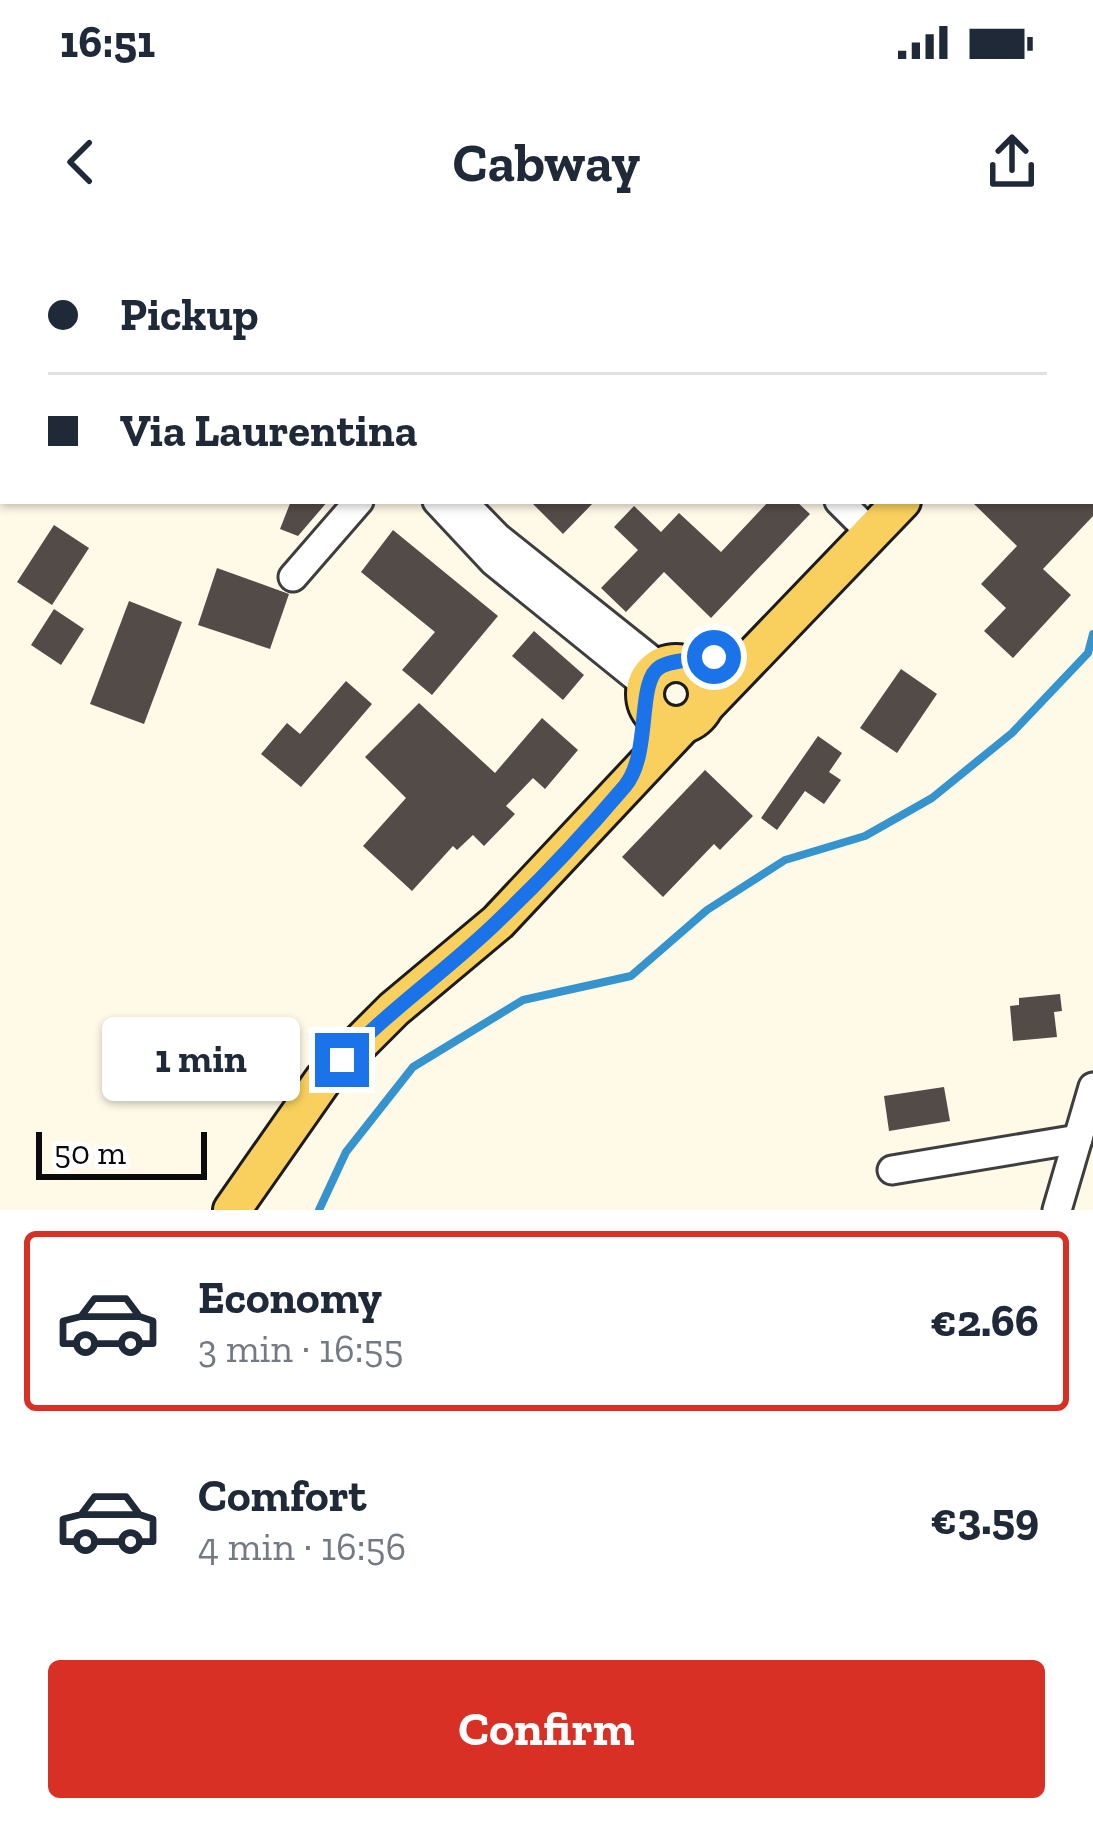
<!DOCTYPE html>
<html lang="en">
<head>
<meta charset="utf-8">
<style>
	:root { --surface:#fff; --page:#f2f2f3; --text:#1f2937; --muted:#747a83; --line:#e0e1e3; --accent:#d93025 }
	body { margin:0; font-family:"Zilla Slab",serif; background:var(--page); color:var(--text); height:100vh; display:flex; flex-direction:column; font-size:45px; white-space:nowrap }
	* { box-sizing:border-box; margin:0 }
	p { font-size:39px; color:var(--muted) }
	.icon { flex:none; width:66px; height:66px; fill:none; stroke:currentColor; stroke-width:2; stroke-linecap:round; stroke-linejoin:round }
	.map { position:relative; height:970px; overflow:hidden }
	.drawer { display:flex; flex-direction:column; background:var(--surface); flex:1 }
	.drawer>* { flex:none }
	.hud { position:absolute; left:0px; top:0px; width:1095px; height:264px; box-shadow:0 3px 9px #0004; display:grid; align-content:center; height:264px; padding:0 48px; background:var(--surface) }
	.scale { position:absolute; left:36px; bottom:30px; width:171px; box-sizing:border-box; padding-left:12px; border:6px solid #0b0b0b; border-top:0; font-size:33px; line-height:42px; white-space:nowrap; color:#0b0b0b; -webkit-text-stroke:9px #fff; paint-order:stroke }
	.end { position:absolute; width:54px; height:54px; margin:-27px; border:15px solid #1a73e8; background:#fff; box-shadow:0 0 0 6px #fff }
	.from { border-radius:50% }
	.bubble { position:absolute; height:84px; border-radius:12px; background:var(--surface); box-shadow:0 3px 9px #0004; font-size:39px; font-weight:700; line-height:84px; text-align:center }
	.hud b { display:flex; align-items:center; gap:42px; height:114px; font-size:45px }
	.hud b+b { border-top:3px solid var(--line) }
	.hud i { width:30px; height:30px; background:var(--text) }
	ul { padding:21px 0 0; list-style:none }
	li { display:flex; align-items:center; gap:36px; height:180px; margin:0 24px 18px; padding:0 24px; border:6px solid transparent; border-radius:12px }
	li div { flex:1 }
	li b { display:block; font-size:45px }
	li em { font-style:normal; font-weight:700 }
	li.on { border-color:var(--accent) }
	li>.icon { width:108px; height:108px; stroke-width:1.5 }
	.cta { display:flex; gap:24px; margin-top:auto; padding:24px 48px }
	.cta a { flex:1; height:138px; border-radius:12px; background:var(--accent); color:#fff; font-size:48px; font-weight:700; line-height:138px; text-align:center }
	.status { display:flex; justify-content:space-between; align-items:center; height:84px; padding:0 60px; background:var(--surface); direction:ltr }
	.status svg { height:33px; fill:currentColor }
	header { display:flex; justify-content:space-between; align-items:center; height:156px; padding:0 48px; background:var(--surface); font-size:54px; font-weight:700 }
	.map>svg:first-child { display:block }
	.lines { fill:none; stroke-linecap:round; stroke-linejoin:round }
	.stream { stroke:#3593cd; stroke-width:8 }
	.building { fill:#534b47 }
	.minor-casing { stroke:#3e3e3e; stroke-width:33 }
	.major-casing { stroke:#1c1c1c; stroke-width:42 }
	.minor { stroke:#fff; stroke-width:27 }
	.major { stroke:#f9d05e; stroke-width:36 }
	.route { stroke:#1a73e8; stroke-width:15 }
</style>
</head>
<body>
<div class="status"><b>16:51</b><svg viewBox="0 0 49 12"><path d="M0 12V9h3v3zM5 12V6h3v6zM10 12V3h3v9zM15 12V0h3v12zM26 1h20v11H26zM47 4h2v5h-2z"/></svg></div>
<header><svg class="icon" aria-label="back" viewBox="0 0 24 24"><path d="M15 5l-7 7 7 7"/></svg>Cabway<svg class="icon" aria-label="share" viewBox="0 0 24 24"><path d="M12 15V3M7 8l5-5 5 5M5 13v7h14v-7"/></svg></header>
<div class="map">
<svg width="1093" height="970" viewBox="0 0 1093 970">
	<rect width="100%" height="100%" fill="#fffae8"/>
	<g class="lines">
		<polyline class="stream" points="319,970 346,912 413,827 523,760 631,736 707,670 785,620 865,596 932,558 1012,493 1088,413 1093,394"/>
	</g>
	<g class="building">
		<polygon points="291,261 328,261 298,296 280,289"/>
		<polygon points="530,261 595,261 563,294"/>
		<polygon points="769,261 796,261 810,274 711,378 664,332 626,372 601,348 638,310 614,287 634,266 661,292 679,273 721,312"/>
		<polygon points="971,261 1093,261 1093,276 1043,329 1071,355 1013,418 984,391 1006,368 981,344 1017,306"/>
		<polygon points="54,285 89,308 52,365 17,342"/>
		<polygon points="393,290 498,376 432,455 402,430 435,392 361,332"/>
		<polygon points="217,328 289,354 270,409 198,385"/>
		<polygon points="129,361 182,382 144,484 90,464"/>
		<polygon points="54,369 84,389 61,425 31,405"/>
		<polygon points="534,391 584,435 563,460 512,416"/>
		<polygon points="901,429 937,454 897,513 860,488"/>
		<polygon points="346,441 372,464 301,547 261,514 287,483 300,494"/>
		<polygon points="419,463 495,533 542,478 578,510 545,549 533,538 506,566 515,574 484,606 473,595 457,610 453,606 412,651 363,606 406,558 365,517"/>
		<polygon points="818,496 842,513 829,532 841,540 824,564 805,551 777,590 761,578"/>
		<polygon points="705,530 753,576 720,610 714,604 663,657 622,617"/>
		<polygon points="1060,754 1062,771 1054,772 1057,797 1013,801 1010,766 1019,765 1019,758"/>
		<polygon points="944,847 950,881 889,891 884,856"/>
	</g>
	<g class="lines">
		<defs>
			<g id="minor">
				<polyline points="334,0 335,3"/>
				<polyline points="355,0 356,3"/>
				<polyline points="519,0 523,3"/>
				<polyline points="843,3 845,0"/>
				<polyline points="0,39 3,41"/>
				<polyline points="437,261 494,322 646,445"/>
				<polyline points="462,261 497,297 660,427"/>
				<polyline points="839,261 871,293"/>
				<polyline points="293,337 359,261"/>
				<polyline points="892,930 1078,899"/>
				<polyline points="1057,970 1093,847"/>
			</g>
			<g id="major">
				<polyline points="1092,68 1093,67"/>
				<circle cx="676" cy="454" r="31"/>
				<polyline points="705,466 902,261"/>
				<polyline points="232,970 323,840 394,769 498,682 683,485"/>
			</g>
		</defs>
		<use href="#minor" class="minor-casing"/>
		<use href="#major" class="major-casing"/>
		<use href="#minor" class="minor"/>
		<use href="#major" class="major"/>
	</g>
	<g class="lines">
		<path class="route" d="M342,820C390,769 449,729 499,680C543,638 586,592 625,546C652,513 636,441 660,427C674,419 698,420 714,417"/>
	</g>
</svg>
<div class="scale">50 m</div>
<i class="end from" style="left:714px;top:417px"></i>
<i class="end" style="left:342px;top:820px"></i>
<div class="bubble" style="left:102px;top:777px;width:198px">1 min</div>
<div class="hud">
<b><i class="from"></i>Pickup</b>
<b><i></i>Via Laurentina</b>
</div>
</div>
<section class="drawer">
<ul>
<li class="on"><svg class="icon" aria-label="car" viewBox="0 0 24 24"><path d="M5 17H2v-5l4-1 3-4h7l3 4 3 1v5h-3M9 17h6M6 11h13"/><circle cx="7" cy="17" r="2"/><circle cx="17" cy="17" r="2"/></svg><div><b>Economy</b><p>3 min · 16:55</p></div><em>€2.66</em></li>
<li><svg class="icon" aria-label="car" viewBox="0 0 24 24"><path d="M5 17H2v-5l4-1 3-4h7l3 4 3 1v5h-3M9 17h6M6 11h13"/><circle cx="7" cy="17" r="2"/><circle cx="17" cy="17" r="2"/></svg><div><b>Comfort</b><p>4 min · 16:56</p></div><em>€3.59</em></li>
</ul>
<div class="cta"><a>Confirm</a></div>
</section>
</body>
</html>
